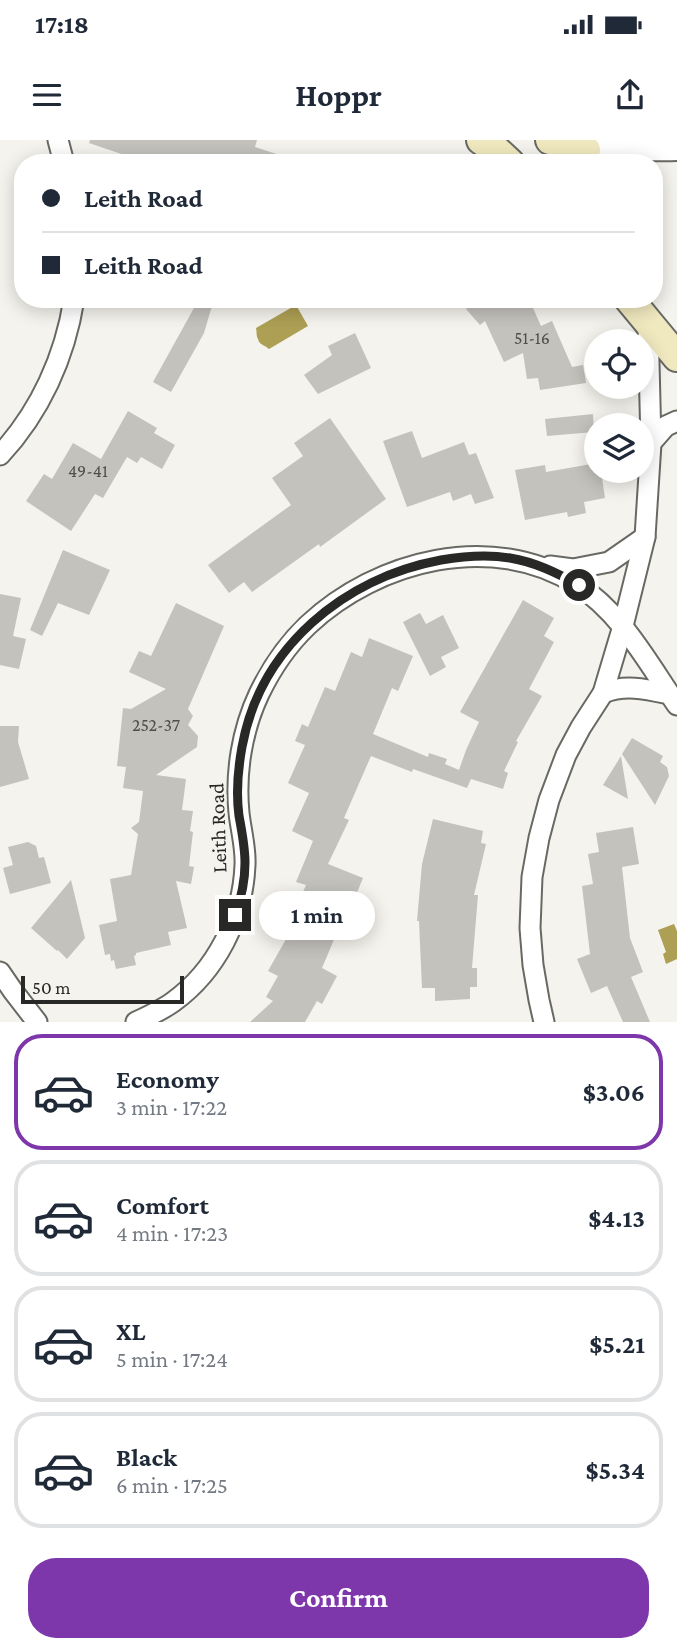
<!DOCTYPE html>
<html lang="en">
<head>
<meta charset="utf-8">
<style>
	:root { --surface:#fff; --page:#f2f2f3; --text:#1f2937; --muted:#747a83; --line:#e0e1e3; --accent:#7d37ab }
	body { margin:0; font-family:"Crimson Pro",serif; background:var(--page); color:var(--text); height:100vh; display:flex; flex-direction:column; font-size:26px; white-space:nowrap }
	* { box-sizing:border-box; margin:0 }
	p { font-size:23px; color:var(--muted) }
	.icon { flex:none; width:38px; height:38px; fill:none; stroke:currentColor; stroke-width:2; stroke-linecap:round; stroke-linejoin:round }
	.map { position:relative; height:882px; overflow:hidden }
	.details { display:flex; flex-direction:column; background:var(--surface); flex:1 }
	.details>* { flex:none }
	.hud { position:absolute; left:14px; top:14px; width:649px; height:154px; border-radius:28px; box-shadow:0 4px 18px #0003; display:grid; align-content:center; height:154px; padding:0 28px; background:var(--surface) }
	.controls { position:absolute; left:584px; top:189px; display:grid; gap:14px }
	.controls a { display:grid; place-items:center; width:70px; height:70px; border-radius:50%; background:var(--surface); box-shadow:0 4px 18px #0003; font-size:35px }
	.scale { position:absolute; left:21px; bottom:18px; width:163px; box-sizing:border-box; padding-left:7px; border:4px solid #282826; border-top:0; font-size:19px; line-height:24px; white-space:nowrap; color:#282826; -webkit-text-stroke:5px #f4f3ed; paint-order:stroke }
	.end { position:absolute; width:32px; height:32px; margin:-16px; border:9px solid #282826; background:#fff; box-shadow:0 0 0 4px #fff }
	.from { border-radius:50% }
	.bubble { position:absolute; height:49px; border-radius:24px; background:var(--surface); box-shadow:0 4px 18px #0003; font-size:23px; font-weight:700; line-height:49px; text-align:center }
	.hud b { display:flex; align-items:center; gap:24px; height:66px; font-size:26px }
	.hud b+b { border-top:2px solid var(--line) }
	.hud i { width:18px; height:18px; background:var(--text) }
	ul { padding:12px 0 0; list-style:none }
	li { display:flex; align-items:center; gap:21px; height:116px; margin:0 14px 10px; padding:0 14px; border:4px solid var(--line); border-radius:28px }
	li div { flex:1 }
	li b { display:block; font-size:26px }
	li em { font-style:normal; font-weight:700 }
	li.selected { border-color:var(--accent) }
	li>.icon { width:63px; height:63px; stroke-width:1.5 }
	.primary-button { display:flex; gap:14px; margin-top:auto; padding:14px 28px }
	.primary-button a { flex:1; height:80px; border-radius:28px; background:var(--accent); color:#fff; font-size:28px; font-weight:700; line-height:80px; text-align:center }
	.status { display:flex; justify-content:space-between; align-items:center; height:49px; padding:0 35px; background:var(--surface); direction:ltr }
	.status svg { height:19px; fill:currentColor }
	header { display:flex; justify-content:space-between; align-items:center; height:91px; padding:0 28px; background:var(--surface); font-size:32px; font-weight:700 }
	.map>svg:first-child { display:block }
	.water { fill:#ad9f53 }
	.building { fill:#c3c2bd }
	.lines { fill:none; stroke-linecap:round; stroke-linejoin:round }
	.minor-casing { stroke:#696964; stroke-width:23 }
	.tertiary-casing { stroke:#696964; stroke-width:28 }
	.secondary-casing { stroke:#696964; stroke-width:32 }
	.minor { stroke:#fff; stroke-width:19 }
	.tertiary { stroke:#fff; stroke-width:24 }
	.secondary { stroke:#f0e9bf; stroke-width:28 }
	.route { stroke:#282826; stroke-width:9 }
	.labels { text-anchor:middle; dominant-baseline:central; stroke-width:5; stroke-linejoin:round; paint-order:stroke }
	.number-label { font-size:18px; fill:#4f4e4c }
	.street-label { font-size:21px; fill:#282826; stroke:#f4f3ed }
</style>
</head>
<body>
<div class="status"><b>17:18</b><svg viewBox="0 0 49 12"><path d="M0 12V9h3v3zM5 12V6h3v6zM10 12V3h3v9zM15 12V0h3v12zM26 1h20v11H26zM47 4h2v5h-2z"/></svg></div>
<header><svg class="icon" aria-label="menu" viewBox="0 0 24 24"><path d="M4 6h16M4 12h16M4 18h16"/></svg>Hoppr<svg class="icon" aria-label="share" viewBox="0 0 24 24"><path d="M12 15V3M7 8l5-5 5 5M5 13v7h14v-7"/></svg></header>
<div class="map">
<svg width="677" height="882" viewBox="0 0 677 882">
	<rect width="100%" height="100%" fill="#f4f3ed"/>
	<g class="water">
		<path d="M296,165L308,186L269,209C265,205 259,205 258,199C256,196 257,192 256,188Z"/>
		<polygon points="674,784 677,791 677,819 666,824 663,814 666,812 658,790"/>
	</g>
	<g class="building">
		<polygon points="90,0 257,0 255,7 292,19 291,23 148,23 89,3"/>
		<polygon points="199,159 214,159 204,193 171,252 153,242"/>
		<polygon points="478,159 529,159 541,186 552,181 572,227 583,225 586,243 540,250 538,238 527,239 523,213 504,222 485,181 480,185 466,169"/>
		<polygon points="355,193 371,228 318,254 304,235 332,215 328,206"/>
		<polygon points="128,271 157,288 154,293 175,305 162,329 141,317 137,323 127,317 103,358 95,354 71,391 26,361 44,334 52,339 73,303 101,319"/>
		<polygon points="593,274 594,292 547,296 545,279"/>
		<polygon points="330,278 386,359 320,407 319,404 252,452 244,442 229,453 208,425 291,365 272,338 303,316 294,303"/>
		<polygon points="412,291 422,318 464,302 469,315 476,313 494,358 475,364 471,354 453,361 450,352 407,367 383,301"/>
		<polygon points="597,323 597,331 601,331 605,358 584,362 586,373 568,377 567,372 525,380 515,330 545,325 546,332"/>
		<polygon points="63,410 110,430 89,475 58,463 42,496 30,490"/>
		<polygon points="0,454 21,458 13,496 26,499 19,529 0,525"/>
		<polygon points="523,460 554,478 544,496 554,502 529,549 542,556 516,601 518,602 504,631 508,633 503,649 471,639 467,648 413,629 412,632 371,616 344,678 349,680 328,724 363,738 344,784 341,783 322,828 337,836 322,864 317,861 305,882 250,882 273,861 266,857 278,836 268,831 290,792 286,791 306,745 296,742 313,701 292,691 309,653 288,643 305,605 295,601 302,584 308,587 325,547 335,551 351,512 362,517 369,498 413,516 398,551 392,548 373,594 428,617 429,613 447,619 445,624 459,630 466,610 479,582 460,572"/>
		<polygon points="176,463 224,486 188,569 193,576 188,585 198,596 197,607 156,635 186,639 182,670 193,671 190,691 193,692 189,726 194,727 191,744 176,741 187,788 168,792 171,805 136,813 136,815 134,816 136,825 116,829 114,820 111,821 110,814 105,815 99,785 117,781 110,739 131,735 138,694 131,688 139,682 143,651 123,648 126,627 117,626 123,568 131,569 166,549 129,532 139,511 151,516"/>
		<polygon points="420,473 426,484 443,475 459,508 441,517 446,527 430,536 403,482"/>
		<polygon points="0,586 19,586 18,602 29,639 0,647"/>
		<polygon points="632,598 663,616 660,622 667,627 669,636 655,665 622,614"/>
		<polygon points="621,616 628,659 603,645"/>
		<polygon points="433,679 483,691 481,703 486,704 474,755 478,755 472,828 477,828 477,847 470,847 470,859 435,861 435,848 422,848 419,781 417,781 422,724"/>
		<polygon points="633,687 639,724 622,727 630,798 643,832 631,837 650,882 623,882 607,846 591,853 577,819 590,814 582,746 593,744 588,714 599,712 596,693"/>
		<polygon points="28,702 36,706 39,718 44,717 51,743 10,754 3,728 13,725 8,707"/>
		<polygon points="71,740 85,798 67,819 58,810 57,811 31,788"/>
	</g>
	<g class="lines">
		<defs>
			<g id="minor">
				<polyline points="58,0 64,23"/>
				<polyline points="651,303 666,286 677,281"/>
				<path d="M0,315C40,272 65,217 74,159"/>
				<polyline points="550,426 573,429 609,422 645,397"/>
				<path d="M603,553C625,544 646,549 669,554"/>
				<polyline points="0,832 13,851 37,882"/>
				<path d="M136,882C149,876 162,870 173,862C216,831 243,778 245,725C246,708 241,691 239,673C235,633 242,590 259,554C271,529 288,504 308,485C377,420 492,391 576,444C621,472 648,523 677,565"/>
				<polyline points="544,882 539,860 533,825 530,788 532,737 539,698 549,660 566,615 581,587 603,553 623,486 645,397 651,303 648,183"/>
			</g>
			<path id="tertiary" d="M565,23C601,0 636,10 677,8"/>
			<g id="secondary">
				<polyline points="481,0 496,10 510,23"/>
				<polyline points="550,0 586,10"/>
				<polyline points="629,159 677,217"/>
			</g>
		</defs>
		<use href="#minor" class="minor-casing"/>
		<use href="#tertiary" class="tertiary-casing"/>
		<use href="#secondary" class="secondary-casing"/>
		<use href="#minor" class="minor"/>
		<use href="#tertiary" class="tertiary"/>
		<use href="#secondary" class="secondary"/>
	</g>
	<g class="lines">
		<path class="route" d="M235,775C241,759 245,741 245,723C245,707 242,692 239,676C236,654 238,629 242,607C260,507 344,438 441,420C464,416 487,414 510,418C535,422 557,433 579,445"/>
	</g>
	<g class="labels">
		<g class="number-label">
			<text x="532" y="198">51-16</text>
			<text x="88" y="331">49-41</text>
			<text x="156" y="585">252-37</text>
		</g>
		<g class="street-label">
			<text transform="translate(218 688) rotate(-92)">Leith Road</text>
		</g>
	</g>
</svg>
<div class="controls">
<a><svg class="icon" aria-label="locate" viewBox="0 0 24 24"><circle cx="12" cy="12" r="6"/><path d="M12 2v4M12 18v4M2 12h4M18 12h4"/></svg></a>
<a><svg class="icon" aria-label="layers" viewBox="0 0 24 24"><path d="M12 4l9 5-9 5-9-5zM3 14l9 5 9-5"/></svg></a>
</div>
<div class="scale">50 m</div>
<i class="end from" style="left:579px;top:445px"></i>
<i class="end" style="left:235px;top:775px"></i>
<div class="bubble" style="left:259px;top:751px;width:116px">1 min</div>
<div class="hud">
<b><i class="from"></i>Leith Road</b>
<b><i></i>Leith Road</b>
</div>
</div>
<section class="details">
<ul>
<li class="selected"><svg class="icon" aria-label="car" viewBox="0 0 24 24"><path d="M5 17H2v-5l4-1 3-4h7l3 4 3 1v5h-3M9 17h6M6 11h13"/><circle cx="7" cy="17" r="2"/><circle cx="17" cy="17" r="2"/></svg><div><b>Economy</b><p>3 min · 17:22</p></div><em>$3.06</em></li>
<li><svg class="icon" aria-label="car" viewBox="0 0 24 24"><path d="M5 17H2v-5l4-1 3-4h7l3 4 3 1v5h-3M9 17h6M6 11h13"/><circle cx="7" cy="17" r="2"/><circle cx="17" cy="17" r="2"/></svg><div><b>Comfort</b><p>4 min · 17:23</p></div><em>$4.13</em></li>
<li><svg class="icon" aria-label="car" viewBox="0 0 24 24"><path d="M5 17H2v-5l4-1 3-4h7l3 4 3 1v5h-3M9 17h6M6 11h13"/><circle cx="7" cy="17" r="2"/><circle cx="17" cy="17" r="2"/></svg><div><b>XL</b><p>5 min · 17:24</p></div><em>$5.21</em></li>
<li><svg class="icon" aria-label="car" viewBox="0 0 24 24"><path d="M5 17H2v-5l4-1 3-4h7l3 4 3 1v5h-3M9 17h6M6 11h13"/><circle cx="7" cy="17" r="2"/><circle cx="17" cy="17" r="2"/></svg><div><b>Black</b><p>6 min · 17:25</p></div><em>$5.34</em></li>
</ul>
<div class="primary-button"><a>Confirm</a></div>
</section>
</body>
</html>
